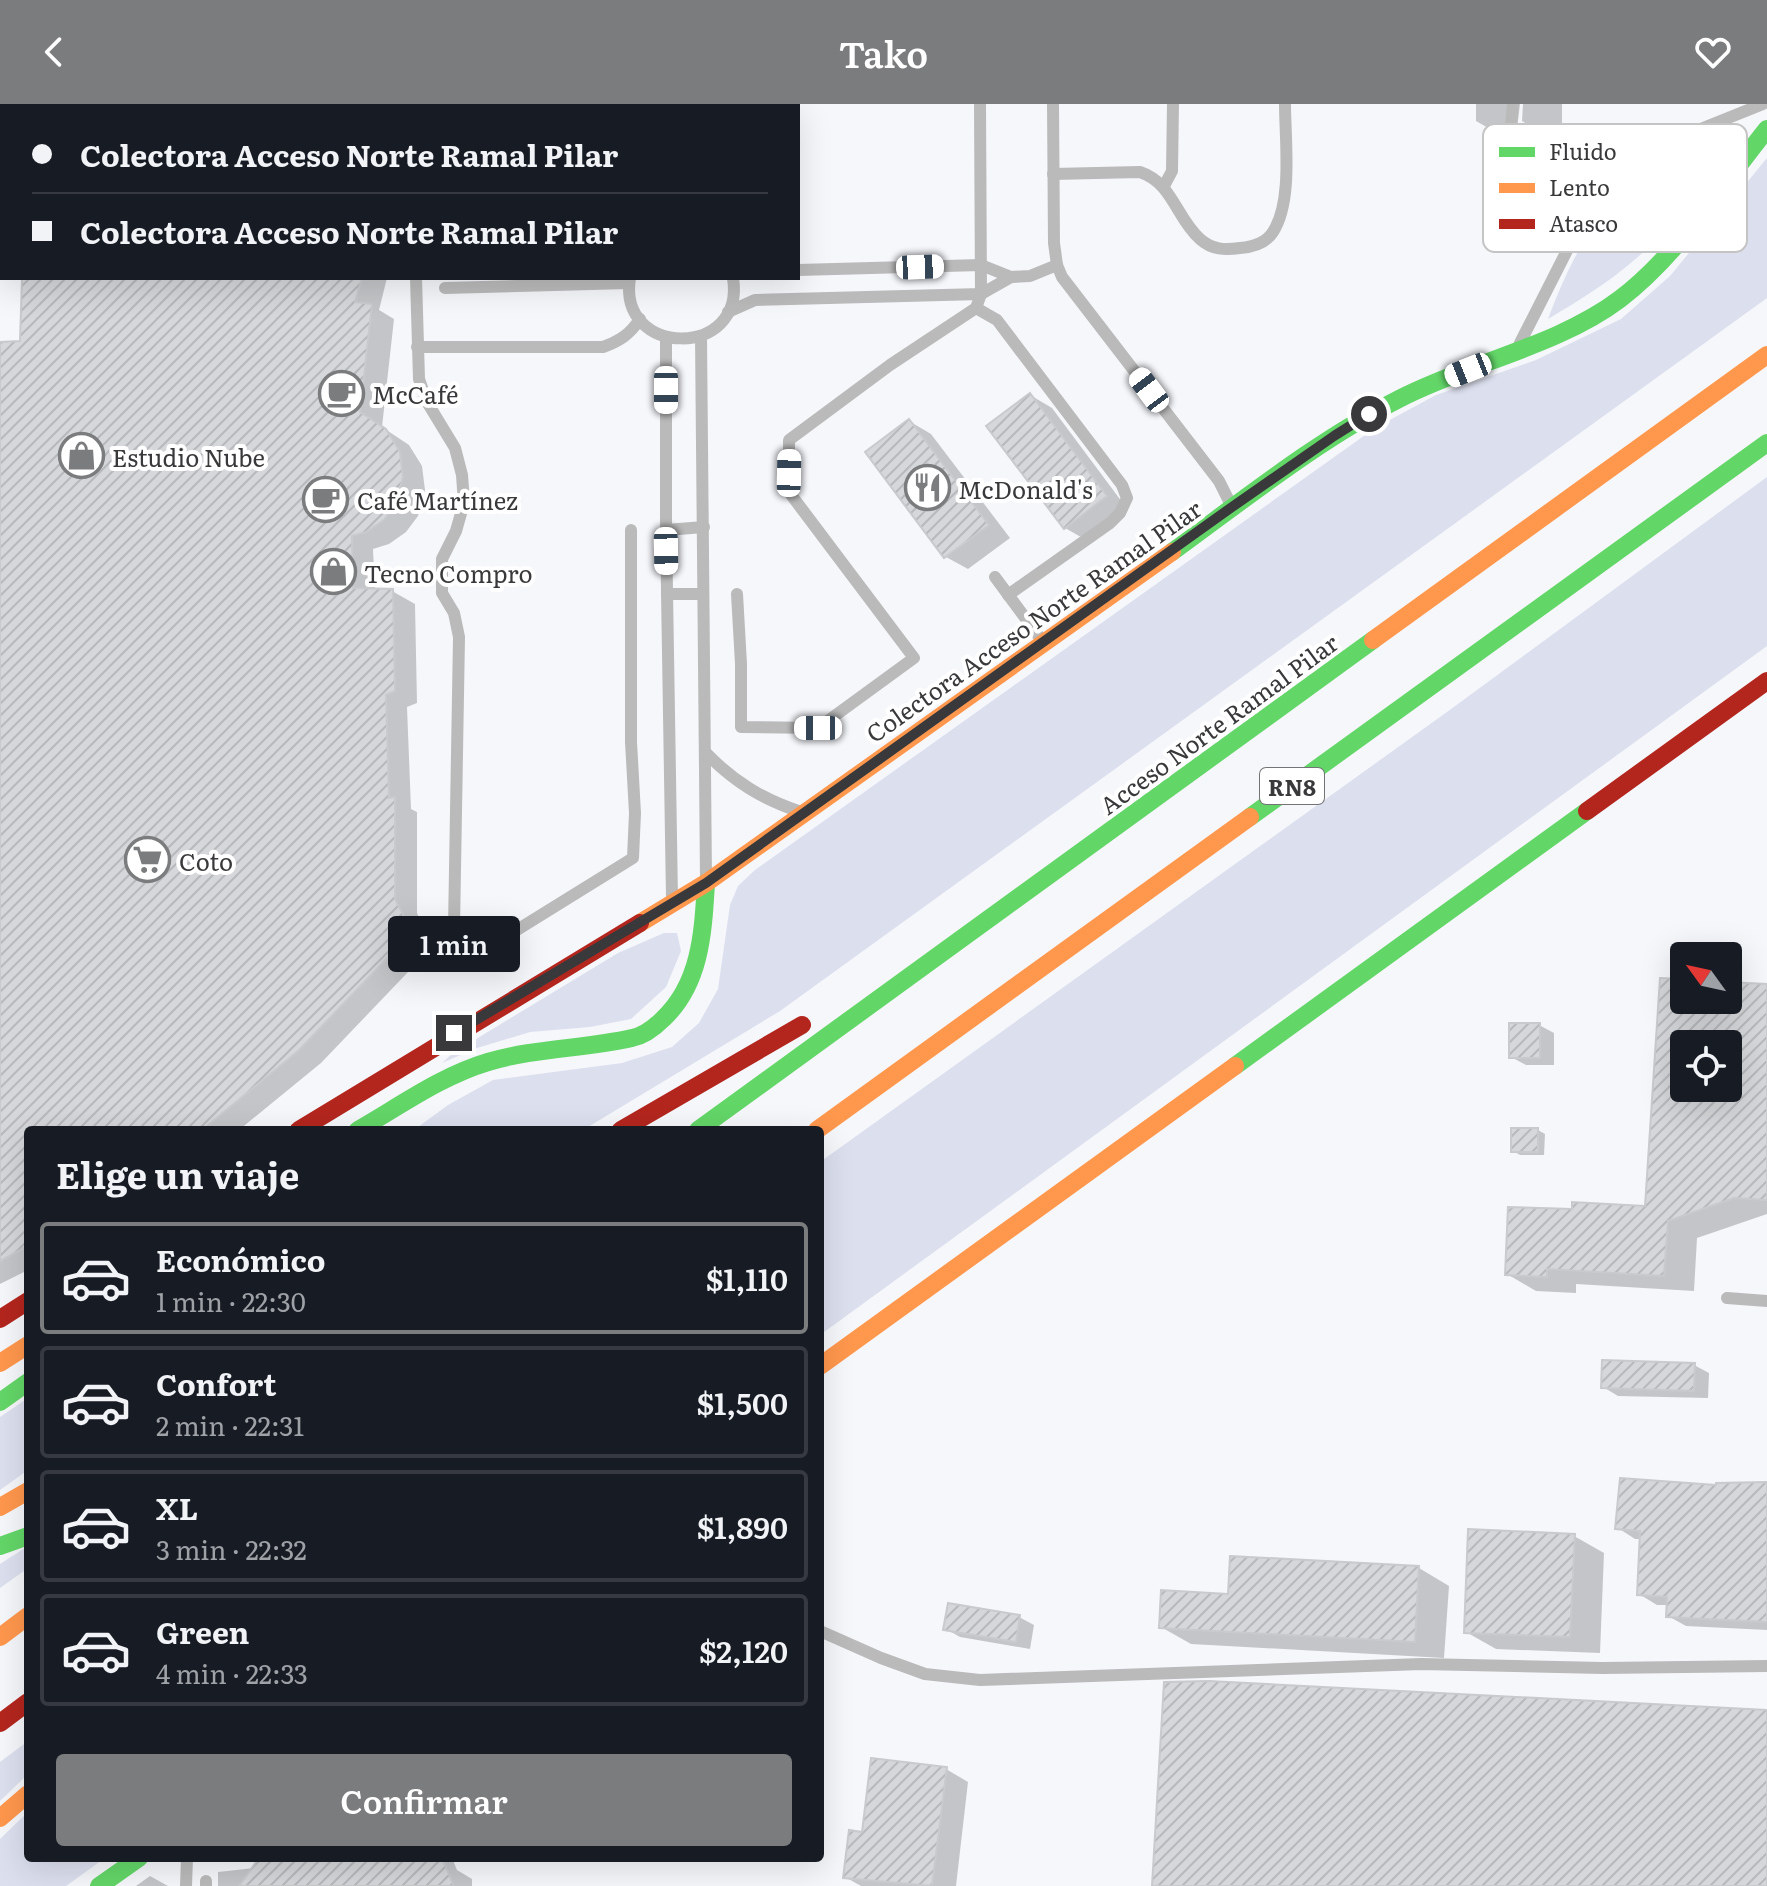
<!DOCTYPE html>
<html lang="es">
<head>
<meta charset="utf-8">
<style>
	:root { --surface:#171b24; --page:#20242c; --text:#f1f3f6; --muted:#9ea1a6; --line:#363941; --accent:#7b7c7e }
	body { margin:0; font-family:Literata,serif; background:var(--page); color:var(--text); height:100vh; display:flex; flex-direction:column; font-size:30px; white-space:nowrap }
	* { box-sizing:border-box; margin:0 }
	p { font-size:26px; color:var(--muted) }
	.icon { flex:none; width:44px; height:44px; fill:none; stroke:currentColor; stroke-width:2; stroke-linecap:round; stroke-linejoin:round }
	.map { position:relative; flex:1; overflow:hidden }
	.side { position:absolute; left:24px; top:1022px; width:800px; height:736px; display:flex; flex-direction:column; background:var(--surface); border-radius:8px; box-shadow:0 8px 32px #0002 }
	.side>* { flex:none }
	.guide { position:absolute; left:0px; top:0px; width:800px; height:176px; box-shadow:0 8px 32px #0002; display:grid; align-content:center; height:176px; padding:0 32px; background:var(--surface) }
	.needle { width:52px; rotate:303deg }
	.tools { position:absolute; left:1670px; top:838px; display:grid; gap:16px }
	.tools a { display:grid; place-items:center; width:72px; height:72px; border-radius:8px; background:var(--surface); box-shadow:0 8px 32px #0002; font-size:40px }
	.end { position:absolute; width:36px; height:36px; margin:-18px; border:10px solid #39393b; background:#fff; box-shadow:0 0 0 4px #fff }
	.from { border-radius:50% }
	.bubble { position:absolute; height:56px; border-radius:8px; background:var(--surface); box-shadow:0 8px 32px #0002; font-size:26px; font-weight:600; line-height:56px; text-align:center }
	.car { position:absolute; width:24px; height:48px; margin:-24px -12px; border-radius:10px; box-shadow:0 0 6px 2px #0007; background:linear-gradient(#fff 24%,#345 0 40%,#fff 0 76%,#345 0 86%,#fff 0) }
	.guide b { display:flex; align-items:center; gap:28px; height:76px; font-size:30px }
	.guide b+b { border-top:2px solid var(--line) }
	.guide i { width:20px; height:20px; background:var(--text) }
	ul { padding:0; list-style:none }
	li { display:flex; align-items:center; gap:24px; height:112px; margin:0 16px 12px; padding:0 16px; border:4px solid var(--line); border-radius:8px }
	li div { flex:1 }
	li b { display:block; font-size:30px }
	li em { font-style:normal; font-weight:600 }
	li.on { border-color:var(--accent) }
	li>.icon { width:72px; height:72px; stroke-width:1.5 }
	h2 { padding:0 32px; font-size:36px; line-height:96px }
	.button { display:flex; gap:16px; margin-top:auto; padding:16px 32px }
	.button a { flex:1; height:92px; border-radius:8px; background:var(--accent); color:#fff; font-size:32px; font-weight:600; line-height:92px; text-align:center }
	header { display:flex; justify-content:space-between; align-items:center; height:104px; padding:0 32px; background:var(--accent); color:#fff; font-size:36px; font-weight:600 }
	.map>svg:first-child { display:block }
	.green { fill:#dcdfee }
	.shadow { fill:#0003; fill-rule:evenodd }
	.building { fill:url(#building-hatch); stroke:#c9cacd; stroke-width:2; fill-rule:evenodd }
	.lines { fill:none; stroke-linecap:round; stroke-linejoin:round }
	.lane { stroke:#bababa; stroke-width:12 }
	.fast { stroke:#63d668; stroke-width:18 }
	.slow { stroke:#ff974d; stroke-width:18 }
	.jam { stroke:#b3261e; stroke-width:18 }
	.route { stroke:#39393b; stroke-width:10 }
	.labels { text-anchor:middle; dominant-baseline:central; stroke-width:8; stroke-linejoin:round; paint-order:stroke }
	.shield { fill:#fff; stroke:#747476; stroke-width:2 }
	.shield-label { font-size:22px; font-weight:bold; fill:#39393b }
	.poi-label { font-size:24px; fill:#39393b; stroke:#fff; text-anchor:start }
	.street-label { font-size:24px; fill:#39393b; stroke:#fff }
	.key { fill:#fff; stroke:#c4c4c4; stroke-width:2 }
	.key-label { font-size:22px; fill:#39393b }
</style>
</head>
<body>
<header><svg class="icon" aria-label="back" viewBox="0 0 24 24"><path d="M15 5l-7 7 7 7"/></svg>Tako<svg class="icon" aria-label="heart" viewBox="0 0 24 24"><path d="M12 20l-8-8c-3-5 5-10 8-4 3-6 11-1 8 4z"/></svg></header>
<div class="map">
<svg width="1767" height="1782" viewBox="0 0 1767 1782">
	<defs>
		<pattern id="building-hatch" width="6" height="6" patternUnits="userSpaceOnUse" patternTransform="scale(2)"><rect width="6" height="6" fill="#d6d7da"/><path d="M-1 1l2-2M0 6l6-6M5 7l2-2" fill="none" stroke="#b8b9bc"/></pattern>
	</defs>
	<rect width="100%" height="100%" fill="#f6f7fb"/>
	<g class="green">
		<path d="M1736,33C1705,72 1676,119 1639,152C1611,177 1580,196 1548,215C1568,160 1600,97 1649,61C1673,44 1707,35 1736,33Z"/>
		<polygon points="1767,54 1767,194 780,907 583,1026 414,1026 448,1001 493,976 622,959 672,943 699,919 718,885 730,801 738,782 755,766 1375,324 1436,291 1536,256 1621,215 1670,172"/>
		<polygon points="1767,373 1767,542 820,1231 820,1058 1447,608"/>
		<polygon points="664,829 677,829 681,847 666,883 631,915 590,923 530,928 477,944 442,959 453,949 618,849"/>
		<polygon points="28,1294 28,1366 0,1386 0,1313"/>
		<polygon points="28,1442 28,1464 0,1484 0,1460"/>
		<polygon points="28,1637 28,1670 0,1697 0,1658"/>
		<polygon points="28,1708 28,1754 105,1754 66,1782 0,1782 0,1735"/>
	</g>
	<g class="shadow">
		<polygon points="0,0 395,0 395,2 2,2 0,59"/>
		<polygon points="434,0 549,0 549,2 435,2"/>
		<polygon points="1476,0 1520,0 1517,25 1490,25 1476,17"/>
		<polygon points="1523,0 1562,0 1562,26 1537,26 1522,17"/>
		<polygon points="24,174 387,174 379,206 394,215 382,323 409,341 422,362 425,386 418,412 406,428 389,440 373,445 375,487 392,487 415,500 417,599 407,603 411,705 417,708 417,809 432,843 321,959 239,1026 28,1026 28,1166 0,1180 0,240 22,239"/>
		<polygon points="1030,291 1052,304 1128,406 1088,437 1065,424"/>
		<polygon points="909,317 931,330 1010,434 968,465 946,453"/>
		<path d="M1684,877V896H1728V880L1767,882V1110L1697,1134L1694,1187L1576,1180V1189L1536,1187L1507,1170L1574,1107L1647,1104ZM1684,940H1728V984H1684Z"/>
		<polygon points="1539,921 1554,929 1554,961 1526,961 1511,953"/>
		<polygon points="1538,1026 1545,1030 1544,1051 1520,1051 1513,1047"/>
		<polygon points="1694,1261 1709,1269 1708,1294 1618,1292 1603,1283"/>
		<polygon points="1767,1380 1767,1526 1686,1522 1668,1512 1669,1501 1657,1501 1639,1490 1642,1435 1635,1435 1618,1424"/>
		<polygon points="1574,1432 1604,1449 1600,1549 1496,1545 1466,1528"/>
		<polygon points="1419,1464 1449,1482 1444,1554 1191,1540 1161,1523 1230,1492"/>
		<polygon points="1019,1513 1034,1521 1030,1545 960,1533 946,1525"/>
		<polygon points="946,1665 968,1678 956,1782 861,1782 845,1773 864,1730"/>
		<polygon points="261,1754 452,1754 457,1766 472,1775 472,1782 218,1782 218,1768 254,1764"/>
		<polygon points="150,1772 168,1782 136,1782"/>
	</g>
	<g class="building">
		<polygon points="22,174 362,174 355,198 372,200 360,308 386,325 400,348 403,373 396,399 384,416 366,428 352,432 353,484 393,485 395,587 386,591 389,694 395,693 395,795 406,816 410,830 298,947 202,1026 28,1026 28,1142 0,1157 0,238 20,237"/>
		<polygon points="1030,289 1107,392 1064,425 986,322"/>
		<polygon points="909,315 989,421 944,454 865,348"/>
		<path d="M1660,874L1684,875V896H1728V878L1767,880V1096L1734,1094L1668,1117L1664,1172L1547,1165V1173L1505,1171L1508,1103L1572,1105V1098L1645,1102ZM1684,940H1728V984H1684Z"/>
		<rect x="1509" y="919" width="31" height="35"/>
		<rect x="1511" y="1024" width="27" height="24"/>
		<polygon points="1602,1256 1695,1259 1694,1287 1601,1284"/>
		<polygon points="1620,1374 1716,1381 1716,1379 1767,1378 1767,1518 1666,1513 1667,1493 1637,1491 1640,1427 1615,1425"/>
		<polygon points="1468,1425 1575,1430 1570,1533 1464,1529"/>
		<polygon points="1230,1452 1419,1462 1415,1538 1159,1524 1161,1486 1228,1490"/>
		<polygon points="948,1499 1020,1511 1016,1538 943,1526"/>
		<polygon points="1209,1577 1767,1606 1767,1782 1152,1782 1164,1578"/>
		<polygon points="871,1654 947,1663 932,1782 843,1774 849,1726 862,1728"/>
		<polygon points="259,1754 442,1754 454,1782 239,1782"/>
	</g>
	<g class="lines">
		<g class="lane">
			<polyline points="660,0 660,2"/>
			<polyline points="702,0 702,2"/>
			<polyline points="1053,0 1054,139 1057,161 1062,173 1219,377 1232,403"/>
			<polyline points="1513,0 1508,54 1621,57"/>
			<path d="M1053,70L1140,68C1173,79 1176,114 1200,135C1212,146 1225,146 1240,144C1252,143 1266,139 1273,128C1293,97 1285,36 1285,0"/>
			<polyline points="1164,82 1172,67 1173,0"/>
			<polyline points="798,166 981,161 1011,173"/>
			<path d="M416,174L419,275L427,298L455,344L462,371L464,399L456,427L442,455V489L454,509L459,533L454,824C467,838 477,841 496,839L633,754L635,709L631,638V426"/>
			<path d="M630,174C617,254 746,255 733,174"/>
			<polyline points="445,184 629,179"/>
			<polyline points="976,204 997,216 1122,381 1127,394 1120,409 1110,419 1008,491"/>
			<polyline points="728,208 755,196 981,190 1011,173 1030,172 1057,161"/>
			<polyline points="701,232 706,775"/>
			<polyline points="666,234 666,426 672,794"/>
			<polyline points="1520,239 1581,119 1621,57 1763,0"/>
			<path d="M417,243H603C620,237 630,230 640,215"/>
			<polyline points="666,426 704,423"/>
			<polyline points="995,473 1043,538"/>
			<polyline points="667,490 703,490"/>
			<polyline points="737,490 741,560 741,623 818,624 914,554 789,388 789,336 890,261 976,204 981,190 980,0"/>
			<path d="M705,648C734,678 762,695 801,708"/>
			<polyline points="1727,1194 1767,1197"/>
			<polyline points="820,1527 881,1554 925,1570 980,1576 1421,1560 1602,1564 1767,1562"/>
			<polyline points="186,1782 187,1754"/>
			<polyline points="206,1782 206,1777"/>
		</g>
		<g class="fast">
			<path d="M1172,448C1245,395 1318,336 1399,295C1468,259 1558,242 1620,195C1677,152 1722,81 1767,25"/>
			<polyline points="1250,713 1767,339"/>
			<polyline points="1235,962 1587,707"/>
			<path d="M358,1026C400,1002 441,972 488,958C535,944 584,945 632,934C643,932 655,923 663,915C701,879 703,828 706,779"/>
			<polyline points="698,1026 1373,536"/>
			<polyline points="0,1298 28,1278"/>
			<polyline points="0,1442 28,1432"/>
			<polyline points="99,1782 139,1754"/>
		</g>
		<g class="slow">
			<polyline points="1373,536 1767,251"/>
			<polyline points="640,819 706,779 1172,448"/>
			<polyline points="817,1026 1250,713"/>
			<polyline points="0,1259 28,1241"/>
			<polyline points="820,1262 1235,962"/>
			<polyline points="0,1403 28,1387"/>
			<polyline points="0,1533 28,1512"/>
			<polyline points="0,1714 28,1690"/>
		</g>
		<g class="jam">
			<polyline points="1587,707 1767,577"/>
			<polyline points="299,1026 640,819"/>
			<polyline points="621,1026 802,921"/>
			<polyline points="0,1215 28,1197"/>
			<polyline points="0,1619 28,1598"/>
		</g>
	</g>
	<g class="lines">
		<polyline class="route" points="454,929 706,779 1232,403 1334,332 1369,310"/>
	</g>
	<defs>
		<symbol id="cafe-ring" viewBox="-11 -11 22 22"><circle r="9.5" fill="#fff" stroke="#7b7c7e" stroke-width="1.5"/><path d="M-5.5-4.5H6V0H3Q3 3.5 0 3.5H-2.5Q-5.5 3.5-5.5 0ZM3-3.2v2h1.7v-2ZM-6 4.5H4V6H-6Z" fill="#7b7c7e"/></symbol>
		<symbol id="shop-ring" viewBox="-11 -11 22 22"><circle r="9.5" fill="#fff" stroke="#7b7c7e" stroke-width="1.5"/><path d="M-5-2.5h2.3a2.7 3.5 0 0 1 5.4 0H5L5.5 6h-11ZM-1.5-2.5h3a1.5 2.3 0 0 0-3 0Z" fill="#7b7c7e"/></symbol>
		<symbol id="restaurant-ring" viewBox="-11 -11 22 22"><circle r="9.5" fill="#fff" stroke="#7b7c7e" stroke-width="1.5"/><path d="M-5-6h1v4h1v-4h1v4h1v-4h1v5L-1.5 .5V6h-2V.5L-5-1ZM5-6V6H3V1.5H1.5Q1.5-4 5-6Z" fill="#7b7c7e"/></symbol>
		<symbol id="supermarket-ring" viewBox="-11 -11 22 22"><circle r="9.5" fill="#fff" stroke="#7b7c7e" stroke-width="1.5"/><path d="M-6-5.5h2.5l.6 2H6L4.5 2H-2.5L-4.4-4H-6ZM-1.5 3.2a1.3 1.3 0 1 0 .1 0ZM3 3.2a1.3 1.3 0 1 0 .1 0Z" fill="#7b7c7e"/></symbol>
	</defs>
	<g fill-rule="evenodd">
		<use href="#cafe-ring" x="316" y="264" width="51" height="51"/>
		<use href="#shop-ring" x="56" y="326" width="51" height="51"/>
		<use href="#restaurant-ring" x="902" y="358" width="51" height="51"/>
		<use href="#cafe-ring" x="300" y="370" width="51" height="51"/>
		<use href="#shop-ring" x="308" y="442" width="51" height="51"/>
		<use href="#supermarket-ring" x="122" y="730" width="51" height="51"/>
	</g>
	<g class="labels">
		<rect class="shield" x="1260" y="664" width="64" height="36" rx="6"/>
		<g class="shield-label">
			<text x="1292" y="682">RN8</text>
		</g>
		<g class="poi-label">
			<text x="372" y="289">McCafé</text>
			<text x="112" y="352">Estudio Nube</text>
			<text x="958" y="384">McDonald's</text>
			<text x="357" y="395">Café Martínez</text>
			<text x="364" y="468">Tecno Compro</text>
			<text x="179" y="756">Coto</text>
		</g>
		<g class="street-label">
			<text transform="translate(1033 516) rotate(-35)">Colectora Acceso Norte Ramal Pilar</text>
			<text transform="translate(1218 619) rotate(-36)">Acceso Norte Ramal Pilar</text>
		</g>
	</g>
	<rect x="1483" y="20" width="264" height="128" rx="12" class="key"/>
	<rect x="1499" y="43" width="36" height="10" fill="#63d668"/>
	<rect x="1499" y="79" width="36" height="10" fill="#ff974d"/>
	<rect x="1499" y="115" width="36" height="10" fill="#b3261e"/>
	<g class="key-label">
		<text x="1549" y="56">Fluido</text>
		<text x="1549" y="92">Lento</text>
		<text x="1549" y="128">Atasco</text>
	</g>
</svg>
<div class="tools">
<a><svg class="needle" viewBox="-14 -14 28 28"><path d="M0-13l5 13h-10z" fill="#e53935"/><path d="M0 13l5-13h-10z" fill="#9ea1a6"/></svg></a>
<a><svg class="icon" aria-label="locate" viewBox="0 0 24 24"><circle cx="12" cy="12" r="6"/><path d="M12 2v4M12 18v4M2 12h4M18 12h4"/></svg></a>
</div>
<i class="end from" style="left:1369px;top:310px"></i>
<i class="end" style="left:454px;top:929px"></i>
<div class="bubble" style="left:388px;top:812px;width:132px">1 min</div>
<i class="car" style="left:920px;top:163px;rotate:88deg"></i>
<i class="car" style="left:1468px;top:266px;rotate:248deg"></i>
<i class="car" style="left:666px;top:286px;rotate:180deg"></i>
<i class="car" style="left:1149px;top:286px;rotate:323deg"></i>
<i class="car" style="left:789px;top:369px;rotate:1deg"></i>
<i class="car" style="left:666px;top:447px;rotate:179deg"></i>
<i class="car" style="left:818px;top:624px;rotate:270deg"></i>
<div class="guide">
<b><i class="from"></i>Colectora Acceso Norte Ramal Pilar</b>
<b><i></i>Colectora Acceso Norte Ramal Pilar</b>
</div>
<section class="side">
<h2>Elige un viaje</h2>
<ul>
<li class="on"><svg class="icon" aria-label="car" viewBox="0 0 24 24"><path d="M5 17H2v-5l4-1 3-4h7l3 4 3 1v5h-3M9 17h6M6 11h13"/><circle cx="7" cy="17" r="2"/><circle cx="17" cy="17" r="2"/></svg><div><b>Económico</b><p>1 min · 22:30</p></div><em>$1,110</em></li>
<li><svg class="icon" aria-label="car" viewBox="0 0 24 24"><path d="M5 17H2v-5l4-1 3-4h7l3 4 3 1v5h-3M9 17h6M6 11h13"/><circle cx="7" cy="17" r="2"/><circle cx="17" cy="17" r="2"/></svg><div><b>Confort</b><p>2 min · 22:31</p></div><em>$1,500</em></li>
<li><svg class="icon" aria-label="car" viewBox="0 0 24 24"><path d="M5 17H2v-5l4-1 3-4h7l3 4 3 1v5h-3M9 17h6M6 11h13"/><circle cx="7" cy="17" r="2"/><circle cx="17" cy="17" r="2"/></svg><div><b>XL</b><p>3 min · 22:32</p></div><em>$1,890</em></li>
<li><svg class="icon" aria-label="car" viewBox="0 0 24 24"><path d="M5 17H2v-5l4-1 3-4h7l3 4 3 1v5h-3M9 17h6M6 11h13"/><circle cx="7" cy="17" r="2"/><circle cx="17" cy="17" r="2"/></svg><div><b>Green</b><p>4 min · 22:33</p></div><em>$2,120</em></li>
</ul>
<div class="button"><a>Confirmar</a></div>
</section>
</div>
</body>
</html>
